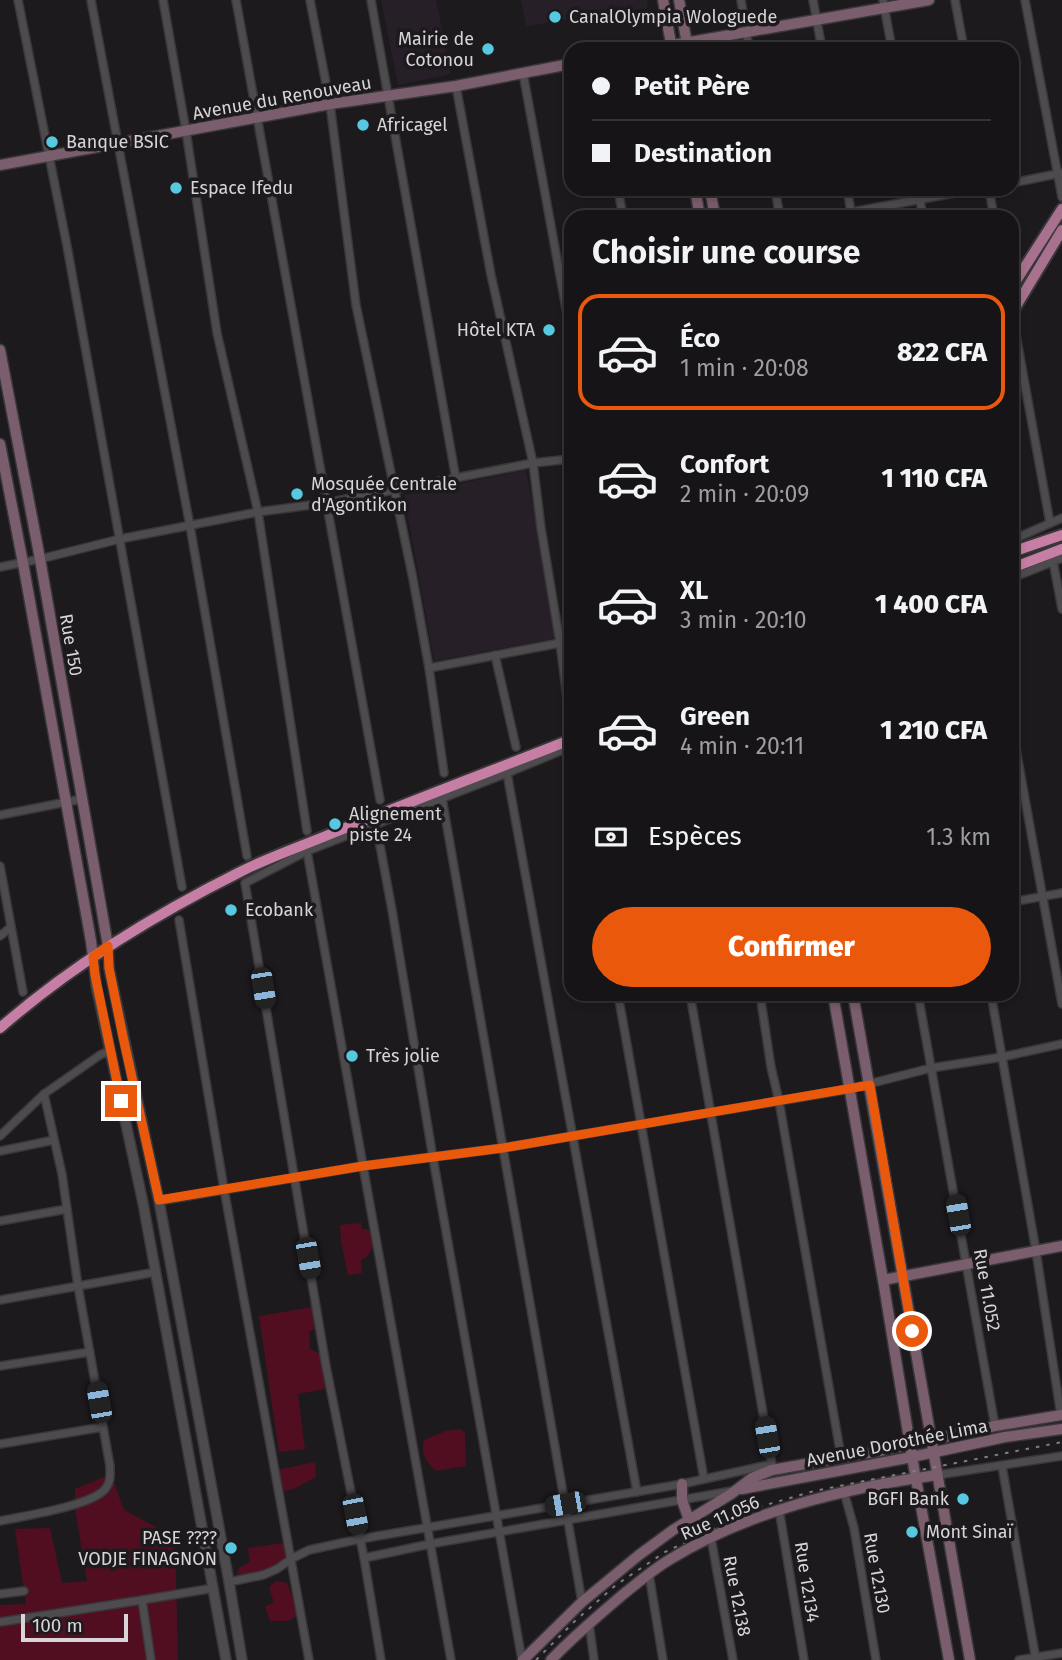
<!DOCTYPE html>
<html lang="fr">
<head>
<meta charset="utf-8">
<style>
	:root { --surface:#161416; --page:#1f1d1f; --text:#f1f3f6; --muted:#9e9ea1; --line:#353335; --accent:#ea580c }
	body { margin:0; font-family:"Fira Sans",sans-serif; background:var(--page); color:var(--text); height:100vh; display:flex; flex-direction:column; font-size:26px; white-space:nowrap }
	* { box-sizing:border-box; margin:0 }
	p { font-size:23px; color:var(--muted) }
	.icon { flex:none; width:38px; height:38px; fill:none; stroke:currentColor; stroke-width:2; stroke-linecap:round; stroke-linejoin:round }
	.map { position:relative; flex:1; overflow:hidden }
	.panel { position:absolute; left:564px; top:210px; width:455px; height:791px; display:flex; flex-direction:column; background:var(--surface); border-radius:21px; box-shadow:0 4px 10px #0003,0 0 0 2px var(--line) }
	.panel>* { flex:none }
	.top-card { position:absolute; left:564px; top:42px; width:455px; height:154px; border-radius:21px; box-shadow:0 4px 10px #0003,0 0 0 2px var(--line); display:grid; align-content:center; height:154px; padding:0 28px; background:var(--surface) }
	.scale { position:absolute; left:21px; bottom:18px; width:107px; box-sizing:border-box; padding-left:7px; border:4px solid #d7d5d7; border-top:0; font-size:19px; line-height:24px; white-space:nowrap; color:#d7d5d7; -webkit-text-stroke:5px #1d1a1d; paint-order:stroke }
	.end { position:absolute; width:32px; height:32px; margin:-16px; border:9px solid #ea580c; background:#fff; box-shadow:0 0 0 4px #fff }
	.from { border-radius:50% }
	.car { position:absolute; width:21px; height:42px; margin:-21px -10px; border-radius:9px; box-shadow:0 0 5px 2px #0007; background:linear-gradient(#222 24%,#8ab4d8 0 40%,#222 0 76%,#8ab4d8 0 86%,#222 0) }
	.top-card b { display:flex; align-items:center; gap:24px; height:66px; font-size:26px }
	.top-card b+b { border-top:2px solid var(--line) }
	.top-card i { width:18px; height:18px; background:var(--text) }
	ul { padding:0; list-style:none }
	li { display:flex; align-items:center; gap:21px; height:116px; margin:0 14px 10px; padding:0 14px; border:4px solid transparent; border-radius:21px }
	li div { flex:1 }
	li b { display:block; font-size:26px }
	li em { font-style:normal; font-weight:800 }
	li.selected { border-color:var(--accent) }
	li>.icon { width:63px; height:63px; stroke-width:1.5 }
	h2 { padding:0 28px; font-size:32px; line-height:84px }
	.pay { display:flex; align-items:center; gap:18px; height:77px; padding:0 28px; font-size:26px }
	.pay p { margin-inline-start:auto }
	.button { display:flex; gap:14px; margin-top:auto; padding:14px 28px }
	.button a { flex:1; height:80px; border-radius:42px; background:var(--accent); color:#fff; font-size:28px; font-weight:800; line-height:80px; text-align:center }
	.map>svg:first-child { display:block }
	.built { fill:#271f27 }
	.green { fill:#510e20 }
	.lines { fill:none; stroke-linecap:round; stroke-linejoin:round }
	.stream { stroke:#444059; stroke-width:2 }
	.minor-casing { stroke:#393739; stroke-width:10 }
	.tertiary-casing { stroke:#393739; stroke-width:12 }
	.secondary-casing { stroke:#393739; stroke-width:13 }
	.primary-casing { stroke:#393739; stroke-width:14 }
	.trunk-casing { stroke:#393739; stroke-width:14 }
	.minor { stroke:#4e4b4e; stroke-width:7 }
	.tertiary { stroke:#4e4b4e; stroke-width:9 }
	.secondary { stroke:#7b5e6e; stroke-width:10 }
	.primary { stroke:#a8718e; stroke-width:10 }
	.trunk { stroke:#c67ea4; stroke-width:10 }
	.rail { stroke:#7f7d7f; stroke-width:2; stroke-dasharray:3.5 7; stroke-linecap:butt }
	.route { stroke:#ea580c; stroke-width:9 }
	.poi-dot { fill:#56c9e1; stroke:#1d1a1d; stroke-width:2.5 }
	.labels { text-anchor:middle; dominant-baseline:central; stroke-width:7; stroke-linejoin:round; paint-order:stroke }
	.poi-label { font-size:18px; fill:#d7d5d7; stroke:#1d1a1d; text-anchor:start }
	.street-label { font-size:18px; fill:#d7d5d7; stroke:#1d1a1d }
</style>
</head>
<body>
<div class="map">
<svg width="1062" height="1660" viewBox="0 0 1062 1660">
	<rect width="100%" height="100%" fill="#1d1a1d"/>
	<g class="built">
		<polygon points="381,0 436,0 451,74 398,85"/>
		<polygon points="521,0 647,0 648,8 526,26"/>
		<polygon points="526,470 558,638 434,661 404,495"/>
	</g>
	<g class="green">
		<path d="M361,1223L362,1229H368C375,1243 374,1252 361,1261L362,1273L348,1275L341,1241L340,1225Z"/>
		<polygon points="313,1307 316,1329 309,1331 310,1349 320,1354 325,1389 298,1394 305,1449 279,1452 259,1316"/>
		<path d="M460,1429L465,1433L466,1466L436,1471C425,1460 421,1455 424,1440L446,1431Z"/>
		<polygon points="315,1462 316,1477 294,1489 284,1491 275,1476 277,1470"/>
		<polygon points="111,1474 124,1510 175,1537 178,1660 0,1660 0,1605 26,1604 15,1529 50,1528 62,1583 87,1581 75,1508 75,1489"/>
		<path d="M284,1543L290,1550C290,1552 288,1559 287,1561C279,1572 249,1575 236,1574L239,1568L250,1562L248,1548Z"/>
		<polygon points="276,1581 287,1583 300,1615 287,1621 270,1621 265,1606 274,1603 269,1587"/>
	</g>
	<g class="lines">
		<polyline class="stream" points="668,0 673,22"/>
		<defs>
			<g id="minor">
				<polyline points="18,0 67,246 182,887"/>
				<polyline points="91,0 190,526 247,856"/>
				<polyline points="163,0 186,131 217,333 258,512 307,831"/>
				<polyline points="236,0 380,800"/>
				<polyline points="310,0 330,104 356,305 413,579 429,668 444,773"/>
				<polyline points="371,0 456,479"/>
				<polyline points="741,0 749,49"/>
				<polyline points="813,0 822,49"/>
				<polyline points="883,0 892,49"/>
				<polyline points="955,0 964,49"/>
				<polyline points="1025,0 1062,197"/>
				<polyline points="523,73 570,330"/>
				<polyline points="456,86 491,275 533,463 541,528 560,643 570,720"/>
				<polyline points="1012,183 1062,173"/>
				<polyline points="618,189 623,217"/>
				<polyline points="775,189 780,217"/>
				<polyline points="847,189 852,217"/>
				<polyline points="918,189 923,217"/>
				<polyline points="989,189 994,217"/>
				<polyline points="825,217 976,189"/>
				<polyline points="1012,313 1050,523"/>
				<polyline points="1012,540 1062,518"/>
				<polyline points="1053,561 1062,609"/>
				<polyline points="0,567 40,559 120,539 258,512 326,503 533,463 570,459"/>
				<polyline points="1012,578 1062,558"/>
				<polyline points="495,655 516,747"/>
				<polyline points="429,668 560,643"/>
				<polyline points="1012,727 1062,1004"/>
				<polyline points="507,773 637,1492"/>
				<polyline points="442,798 582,1602"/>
				<polyline points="0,815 82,799"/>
				<polyline points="376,824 392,910 433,1158 522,1660"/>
				<polyline points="307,851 451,1660"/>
				<polyline points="0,866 23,992"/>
				<polyline points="1012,902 1062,893"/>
				<polyline points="179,920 224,1189 309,1660"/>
				<polyline points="0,936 11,927"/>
				<polyline points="618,994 704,1479"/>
				<polyline points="690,994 772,1465"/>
				<polyline points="760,994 771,1067 779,1101 841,1456"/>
				<polyline points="918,994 995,1426"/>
				<polyline points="991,994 1036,1251 1061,1416"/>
				<polyline points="0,1136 44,1094 100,1055 111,1050"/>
				<polyline points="0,1151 54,1140"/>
				<polyline points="159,1201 363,1166 503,1148 849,1089 931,1068 1002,1057 1062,1044"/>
				<polyline points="0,1221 67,1209"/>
				<polyline points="0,1300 156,1272"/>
				<polyline points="0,1366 90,1352"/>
				<polyline points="0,1444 103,1427"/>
				<polyline points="1002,1466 1036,1660"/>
				<polyline points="937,1475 1062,1456"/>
				<polyline points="844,1492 854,1528 876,1660"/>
				<polyline points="779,1509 804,1660"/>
				<path d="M0,1521C23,1516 93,1506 106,1488C111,1481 110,1475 110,1466L78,1286L62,1174L44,1094"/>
				<polyline points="711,1538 733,1660"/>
				<polyline points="364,1558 430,1544 732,1491"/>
				<polyline points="649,1574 663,1660"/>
				<polyline points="229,1582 263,1575 277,1569 291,1559 309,1550 360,1539 682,1484 772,1464"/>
				<polyline points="0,1594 24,1591"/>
				<polyline points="0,1622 142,1600"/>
				<polyline points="589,1623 594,1660"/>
				<polyline points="151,1660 142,1600 214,1588"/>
				<polyline points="381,1660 364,1558 326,1366 245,883 307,851 507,773 570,747"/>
				<polyline points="1019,1660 1062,1653"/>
			</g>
			<g id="tertiary">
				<polyline points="108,946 109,968 159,1201 229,1582 242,1660"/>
				<polyline points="93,957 96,985 143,1203 226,1660"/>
			</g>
			<g id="secondary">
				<polyline points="663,0 672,49"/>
				<polyline points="679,0 688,49"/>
				<polyline points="650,49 929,0"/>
				<polyline points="0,165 330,104 456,86 570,64"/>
				<polyline points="695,189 700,217"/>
				<polyline points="710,189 715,217"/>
				<polyline points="0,350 40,559 108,946"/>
				<polyline points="0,444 23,563 91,941 93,957"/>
				<polyline points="833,994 883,1280 912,1457 949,1660"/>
				<polyline points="853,994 970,1660"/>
				<polyline points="883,1280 1062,1246"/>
				<polyline points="682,1484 682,1500 689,1520"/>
				<polyline points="742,1489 912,1457 1005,1437 1062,1429"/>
				<polyline points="523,1660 582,1602 639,1555 673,1530 731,1494 752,1478 772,1470 879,1451 995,1426 1062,1415"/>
				<path d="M551,1660C575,1635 600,1614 626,1592C640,1581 654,1569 669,1560C748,1511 846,1488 937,1475"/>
			</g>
			<g id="primary">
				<polyline points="1012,287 1062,209"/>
				<polyline points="1012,313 1062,230"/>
			</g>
			<g id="trunk">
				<polyline points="1012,552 1062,535"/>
				<polyline points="1012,568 1062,549"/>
				<path d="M0,1028C72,965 154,915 240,872C269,857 302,846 333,833C412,801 491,771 570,740"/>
			</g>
		</defs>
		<use href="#minor" class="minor-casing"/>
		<use href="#tertiary" class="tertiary-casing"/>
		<use href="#secondary" class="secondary-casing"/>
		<use href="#primary" class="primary-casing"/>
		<use href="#trunk" class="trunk-casing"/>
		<use href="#minor" class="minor"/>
		<use href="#tertiary" class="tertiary"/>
		<use href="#secondary" class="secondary"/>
		<use href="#primary" class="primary"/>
		<use href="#trunk" class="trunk"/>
		<polyline class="rail" points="536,1660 575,1621 616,1585 665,1552 759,1507 814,1491 1062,1442"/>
	</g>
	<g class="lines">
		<polyline class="route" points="121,1101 95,975 93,957 108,946 109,968 123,1037 159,1200 363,1166 503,1148 870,1085 912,1331"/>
	</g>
	<g class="poi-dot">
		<circle cx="555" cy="17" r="7"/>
		<circle cx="488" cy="49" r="7"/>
		<circle cx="363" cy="125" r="7"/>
		<circle cx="52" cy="142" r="7"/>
		<circle cx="176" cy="188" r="7"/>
		<circle cx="549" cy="330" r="7"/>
		<circle cx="297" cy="494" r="7"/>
		<circle cx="335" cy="824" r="7"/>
		<circle cx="231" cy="910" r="7"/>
		<circle cx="352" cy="1056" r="7"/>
		<circle cx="963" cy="1499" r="7"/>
		<circle cx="912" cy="1532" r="7"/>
		<circle cx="231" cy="1548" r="7"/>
	</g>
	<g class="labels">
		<g class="poi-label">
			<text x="569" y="17">CanalOlympia Wologuede</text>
			<text x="474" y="39" text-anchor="end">Mairie de<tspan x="474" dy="21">Cotonou</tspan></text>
			<text x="377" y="125">Africagel</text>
			<text x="66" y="142">Banque BSIC</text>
			<text x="190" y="188">Espace Ifedu</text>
			<text x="535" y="330" text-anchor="end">Hôtel KTA</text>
			<text x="311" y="484">Mosquée Centrale<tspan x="311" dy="21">d'Agontikon</tspan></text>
			<text x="349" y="814">Alignement<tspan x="349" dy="21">piste 24</tspan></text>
			<text x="245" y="910">Ecobank</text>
			<text x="366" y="1056">Très jolie</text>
			<text x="949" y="1499" text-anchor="end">BGFI Bank</text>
			<text x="926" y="1532">Mont Sinaï</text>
			<text x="217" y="1538" text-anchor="end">PASE ????<tspan x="217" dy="21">VODJE FINAGNON</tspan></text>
		</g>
		<g class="street-label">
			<text transform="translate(282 98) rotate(-10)">Avenue du Renouveau</text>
			<text transform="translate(71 645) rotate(80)">Rue 150</text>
			<text transform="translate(987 1290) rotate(80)">Rue 11.052</text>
			<text transform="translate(897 1443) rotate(-11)">Avenue Dorothée Lima</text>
			<text transform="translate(720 1518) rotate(-24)">Rue 11.056</text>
			<text transform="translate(877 1573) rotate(80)">Rue 12.130</text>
			<text transform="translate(807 1582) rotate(81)">Rue 12.134</text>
			<text transform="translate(737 1596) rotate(79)">Rue 12.138</text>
		</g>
	</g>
</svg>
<div class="scale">100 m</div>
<i class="end from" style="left:912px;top:1331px"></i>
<i class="end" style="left:121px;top:1101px"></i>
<i class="car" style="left:263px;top:988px;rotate:171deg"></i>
<i class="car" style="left:958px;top:1215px;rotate:350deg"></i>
<i class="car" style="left:308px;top:1258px;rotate:170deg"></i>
<i class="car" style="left:99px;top:1402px;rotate:350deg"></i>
<i class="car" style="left:767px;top:1437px;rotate:350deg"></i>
<i class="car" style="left:565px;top:1504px;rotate:260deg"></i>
<i class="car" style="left:355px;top:1514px;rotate:169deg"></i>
<div class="top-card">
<b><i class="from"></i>Petit Père</b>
<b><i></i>Destination</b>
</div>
<section class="panel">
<h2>Choisir une course</h2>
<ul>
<li class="selected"><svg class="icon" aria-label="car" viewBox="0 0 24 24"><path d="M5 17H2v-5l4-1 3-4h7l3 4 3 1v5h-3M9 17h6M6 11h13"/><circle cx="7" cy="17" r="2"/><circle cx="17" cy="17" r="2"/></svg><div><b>Éco</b><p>1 min · 20:08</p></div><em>822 CFA</em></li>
<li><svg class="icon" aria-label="car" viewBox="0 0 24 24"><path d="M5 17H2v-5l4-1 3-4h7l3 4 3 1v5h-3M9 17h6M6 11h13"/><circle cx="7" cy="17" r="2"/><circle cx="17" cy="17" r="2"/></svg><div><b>Confort</b><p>2 min · 20:09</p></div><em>1 110 CFA</em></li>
<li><svg class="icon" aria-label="car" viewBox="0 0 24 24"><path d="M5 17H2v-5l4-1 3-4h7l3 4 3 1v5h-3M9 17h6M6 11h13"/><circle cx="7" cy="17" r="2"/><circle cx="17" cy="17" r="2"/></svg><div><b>XL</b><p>3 min · 20:10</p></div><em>1 400 CFA</em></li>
<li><svg class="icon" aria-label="car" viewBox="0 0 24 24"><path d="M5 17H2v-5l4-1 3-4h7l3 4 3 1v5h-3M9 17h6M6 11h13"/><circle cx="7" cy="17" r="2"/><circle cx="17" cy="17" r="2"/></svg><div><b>Green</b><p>4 min · 20:11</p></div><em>1 210 CFA</em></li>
</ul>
<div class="pay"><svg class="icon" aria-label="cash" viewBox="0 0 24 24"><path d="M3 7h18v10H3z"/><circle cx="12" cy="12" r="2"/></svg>Espèces<p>1.3 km</p></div>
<div class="button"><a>Confirmer</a></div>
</section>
</div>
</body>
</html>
